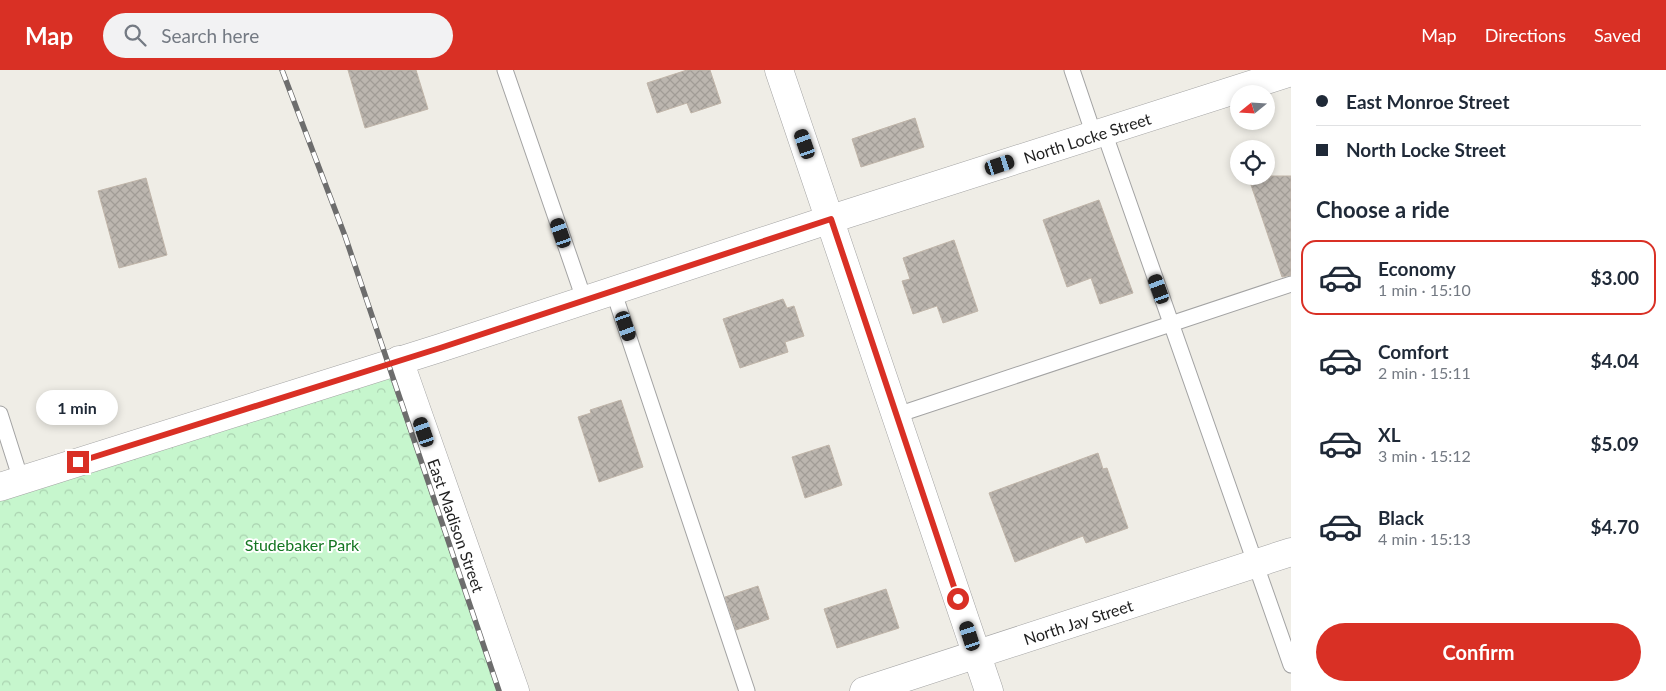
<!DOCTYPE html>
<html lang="en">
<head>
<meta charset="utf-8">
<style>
	:root { --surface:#fff; --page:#f2f2f3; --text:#1f2937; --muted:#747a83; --line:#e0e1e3; --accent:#d93025 }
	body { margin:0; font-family:Lato,sans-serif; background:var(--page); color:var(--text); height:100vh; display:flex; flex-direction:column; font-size:19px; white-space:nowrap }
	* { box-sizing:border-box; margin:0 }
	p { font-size:16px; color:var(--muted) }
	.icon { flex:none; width:28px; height:28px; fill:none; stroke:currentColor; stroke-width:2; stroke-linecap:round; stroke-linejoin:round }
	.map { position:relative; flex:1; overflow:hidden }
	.panel { display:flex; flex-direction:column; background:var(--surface); width:375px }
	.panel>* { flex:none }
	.guide { display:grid; align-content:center; height:110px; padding:0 25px; background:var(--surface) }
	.needle { width:32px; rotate:252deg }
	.controls { position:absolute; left:1230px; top:15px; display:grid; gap:10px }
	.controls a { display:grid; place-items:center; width:45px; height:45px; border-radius:50%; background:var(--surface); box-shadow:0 2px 8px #0003; font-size:25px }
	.end { position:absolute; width:22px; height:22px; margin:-11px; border:6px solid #d93025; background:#fff; box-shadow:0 0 0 2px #fff }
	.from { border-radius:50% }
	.bubble { position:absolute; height:35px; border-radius:18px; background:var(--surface); box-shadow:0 2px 8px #0003; font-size:16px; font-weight:700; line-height:35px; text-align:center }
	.car { position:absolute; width:15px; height:30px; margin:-15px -8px; border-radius:6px; box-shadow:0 0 4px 1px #0007; background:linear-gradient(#222 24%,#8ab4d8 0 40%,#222 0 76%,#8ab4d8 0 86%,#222 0) }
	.guide b { display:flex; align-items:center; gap:18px; height:48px; font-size:19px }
	.guide b+b { border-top:1px solid var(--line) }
	.guide i { width:12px; height:12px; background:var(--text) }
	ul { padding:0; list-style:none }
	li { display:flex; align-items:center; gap:15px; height:75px; margin:0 10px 8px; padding:0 15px; border:2px solid transparent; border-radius:15px }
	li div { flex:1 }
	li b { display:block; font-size:19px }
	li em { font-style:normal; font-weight:700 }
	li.on { border-color:var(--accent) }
	li>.icon { width:45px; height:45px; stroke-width:1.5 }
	h2 { padding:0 25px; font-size:22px; line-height:60px }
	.action { display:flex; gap:10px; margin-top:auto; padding:10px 25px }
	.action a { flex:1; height:58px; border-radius:30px; background:var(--accent); color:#fff; font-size:20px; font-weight:700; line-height:58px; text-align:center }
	header { display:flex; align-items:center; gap:30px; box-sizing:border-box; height:70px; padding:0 25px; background:var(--accent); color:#fff }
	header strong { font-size:24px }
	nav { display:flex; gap:28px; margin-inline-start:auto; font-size:18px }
	.search { width:350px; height:45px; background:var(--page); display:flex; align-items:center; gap:12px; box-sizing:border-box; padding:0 18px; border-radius:28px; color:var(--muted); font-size:19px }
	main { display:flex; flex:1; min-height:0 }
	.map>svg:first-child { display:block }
	.park { fill:url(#park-crowns) }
	.building { fill:url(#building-cross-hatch); stroke:#c0b5a9 }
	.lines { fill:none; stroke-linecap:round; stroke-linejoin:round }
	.service-casing { stroke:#a3a3a3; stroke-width:17 }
	.minor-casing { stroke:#a3a3a3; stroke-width:29 }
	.tertiary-casing { stroke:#a3a3a3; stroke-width:29 }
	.service { stroke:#fff; stroke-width:15 }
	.minor { stroke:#fff; stroke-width:28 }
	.tertiary { stroke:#fff; stroke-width:28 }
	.rail-casing { stroke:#6d6d6d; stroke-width:5.5 }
	.rail { stroke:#fff; stroke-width:4; stroke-dasharray:11; stroke-linecap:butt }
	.route { stroke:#d93025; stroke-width:6 }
	.labels { text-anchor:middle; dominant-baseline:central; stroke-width:4; stroke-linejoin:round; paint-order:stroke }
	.street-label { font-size:16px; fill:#1f1f1f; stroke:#fff }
	.park-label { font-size:16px; fill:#147622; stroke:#fff }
</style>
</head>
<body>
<header>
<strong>Map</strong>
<div class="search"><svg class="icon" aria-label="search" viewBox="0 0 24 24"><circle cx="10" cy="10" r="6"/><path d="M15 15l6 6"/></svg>Search here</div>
<nav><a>Map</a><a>Directions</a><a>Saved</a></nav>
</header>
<main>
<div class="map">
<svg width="1291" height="621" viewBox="0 0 1291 621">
	<defs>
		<pattern id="park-crowns" width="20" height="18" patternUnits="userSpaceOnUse" patternTransform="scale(1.25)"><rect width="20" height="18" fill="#c6f6cd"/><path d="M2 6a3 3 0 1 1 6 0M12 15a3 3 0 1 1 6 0" fill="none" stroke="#aad2b0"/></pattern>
		<pattern id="building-cross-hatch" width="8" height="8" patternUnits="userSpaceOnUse" patternTransform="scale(1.25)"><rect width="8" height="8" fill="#bcb6af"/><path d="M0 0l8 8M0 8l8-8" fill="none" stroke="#a19c96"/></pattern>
	</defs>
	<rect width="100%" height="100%" fill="#efede6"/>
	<polygon class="park" points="399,290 502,621 0,621 0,417"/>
	<g class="building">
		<polygon points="348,0 416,0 428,39 365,58"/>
		<polygon points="687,0 710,0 721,33 691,43 687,33 657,43 647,13"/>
		<polygon points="915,48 924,77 861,97 852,69"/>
		<polygon points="1248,106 1291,106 1291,205 1282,207"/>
		<polygon points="146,108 167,185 119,198 98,121"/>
		<polygon points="1099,130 1133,223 1100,234 1091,208 1067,217 1043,150"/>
		<polygon points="954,170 978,241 943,253 937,236 913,244 902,211 910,209 903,188"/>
		<polygon points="783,229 787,238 794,236 804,266 785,272 788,282 740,298 723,249"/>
		<polygon points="621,330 643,397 599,412 578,347 591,343 590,340"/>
		<polygon points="829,375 842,415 805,428 792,387"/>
		<polygon points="1098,383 1103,399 1107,398 1128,458 1086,473 1083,466 1015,492 989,423"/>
		<polygon points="758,516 769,549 736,560 725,527"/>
		<polygon points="886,519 899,558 837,578 824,539"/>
	</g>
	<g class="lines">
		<defs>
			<g id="service">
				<polyline points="505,0 584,229"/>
				<polyline points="1072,0 1094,65"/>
				<polyline points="1104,62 1291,595"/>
				<polyline points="613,220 747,621"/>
				<polyline points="0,344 21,410"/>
				<polyline points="897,345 1291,214"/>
			</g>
			<g id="minor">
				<polyline points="779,0 989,621"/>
				<path id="s1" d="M399,290L515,621"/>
				<path id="s2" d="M864,621L1291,482"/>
			</g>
			<g id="tertiary">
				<path id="s3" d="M0,417L440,278L831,149L1291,2"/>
			</g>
		</defs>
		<use href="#service" class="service-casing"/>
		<use href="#minor" class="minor-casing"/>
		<use href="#tertiary" class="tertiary-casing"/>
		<use href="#service" class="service"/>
		<use href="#minor" class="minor"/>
		<use href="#tertiary" class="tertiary"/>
		<defs>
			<polyline id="rail" points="282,0 345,166 499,621"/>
		</defs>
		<use href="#rail" class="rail-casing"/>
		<use href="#rail" class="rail"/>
	</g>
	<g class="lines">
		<polyline class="route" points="78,392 440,278 831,149 958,529"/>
	</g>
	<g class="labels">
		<g class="street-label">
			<text stroke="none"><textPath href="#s3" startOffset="1142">North Locke Street</textPath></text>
			<text stroke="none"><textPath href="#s1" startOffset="175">East Madison Street</textPath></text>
			<text stroke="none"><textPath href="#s2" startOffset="225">North Jay Street</textPath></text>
		</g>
		<g class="park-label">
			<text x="302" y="474">Studebaker Park</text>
		</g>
	</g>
</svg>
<div class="controls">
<a><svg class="needle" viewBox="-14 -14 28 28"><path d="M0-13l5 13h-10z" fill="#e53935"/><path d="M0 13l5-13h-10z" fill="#747a83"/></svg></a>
<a><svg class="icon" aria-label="locate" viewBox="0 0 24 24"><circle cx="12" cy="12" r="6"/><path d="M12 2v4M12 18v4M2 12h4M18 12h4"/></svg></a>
</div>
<i class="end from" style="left:958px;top:529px"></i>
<i class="end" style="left:78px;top:392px"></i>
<div class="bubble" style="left:36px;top:320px;width:82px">1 min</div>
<i class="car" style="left:805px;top:74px;rotate:341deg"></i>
<i class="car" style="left:1000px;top:95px;rotate:72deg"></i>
<i class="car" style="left:561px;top:163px;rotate:341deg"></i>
<i class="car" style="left:1159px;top:219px;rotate:340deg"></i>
<i class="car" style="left:626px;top:256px;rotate:161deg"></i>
<i class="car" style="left:424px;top:362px;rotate:341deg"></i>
<i class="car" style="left:970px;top:566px;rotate:342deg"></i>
</div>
<section class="panel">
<div class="guide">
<b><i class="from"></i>East Monroe Street</b>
<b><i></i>North Locke Street</b>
</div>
<h2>Choose a ride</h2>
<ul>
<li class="on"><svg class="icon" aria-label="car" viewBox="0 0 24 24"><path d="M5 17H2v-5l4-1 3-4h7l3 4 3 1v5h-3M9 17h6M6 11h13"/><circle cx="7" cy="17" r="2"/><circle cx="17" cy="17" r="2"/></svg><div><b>Economy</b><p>1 min · 15:10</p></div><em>$3.00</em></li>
<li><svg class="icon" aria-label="car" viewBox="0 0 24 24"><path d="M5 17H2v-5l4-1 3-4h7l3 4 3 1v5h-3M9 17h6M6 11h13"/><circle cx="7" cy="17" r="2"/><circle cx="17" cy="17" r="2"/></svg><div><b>Comfort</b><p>2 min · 15:11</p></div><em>$4.04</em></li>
<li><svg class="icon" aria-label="car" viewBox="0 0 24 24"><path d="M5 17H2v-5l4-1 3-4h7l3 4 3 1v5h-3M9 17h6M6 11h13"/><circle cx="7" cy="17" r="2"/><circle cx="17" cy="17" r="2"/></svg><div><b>XL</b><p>3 min · 15:12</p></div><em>$5.09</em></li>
<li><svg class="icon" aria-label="car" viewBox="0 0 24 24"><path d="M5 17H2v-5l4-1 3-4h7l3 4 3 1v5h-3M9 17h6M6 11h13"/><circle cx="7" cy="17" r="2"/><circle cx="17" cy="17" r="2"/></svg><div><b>Black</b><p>4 min · 15:13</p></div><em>$4.70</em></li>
</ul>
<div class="action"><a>Confirm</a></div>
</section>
</main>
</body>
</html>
